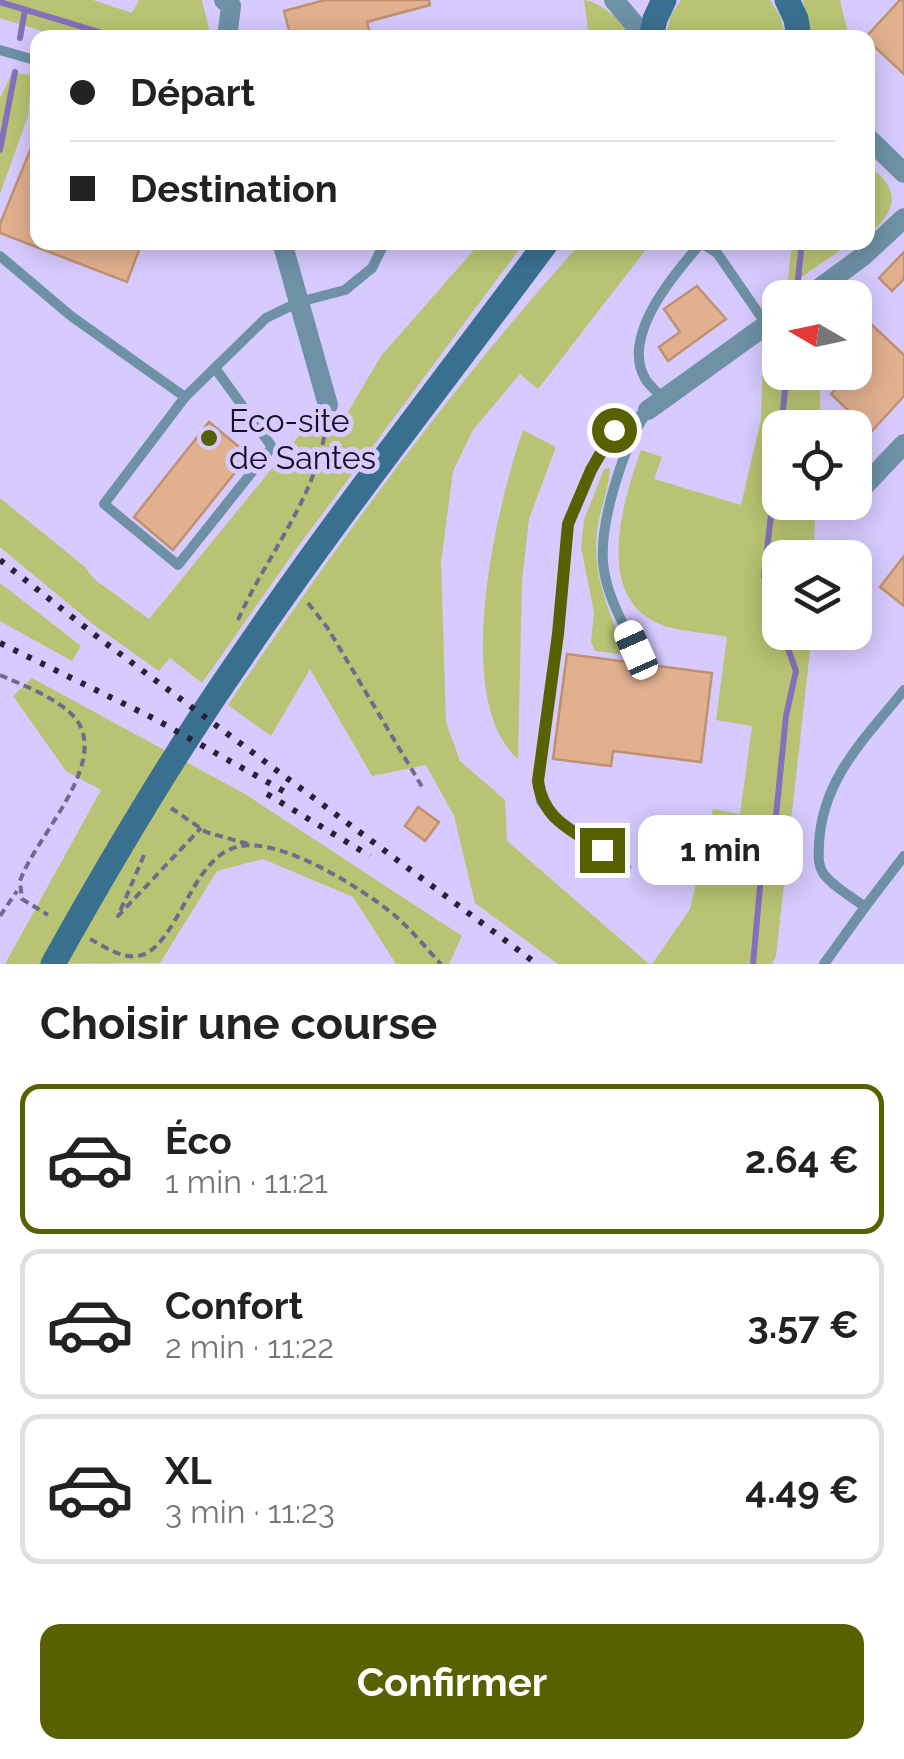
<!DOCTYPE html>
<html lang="fr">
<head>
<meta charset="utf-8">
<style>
	:root { --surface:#fff; --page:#f6f6f6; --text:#222; --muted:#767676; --line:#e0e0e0; --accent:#586100 }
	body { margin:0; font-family:Raleway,sans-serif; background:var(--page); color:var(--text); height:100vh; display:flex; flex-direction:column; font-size:38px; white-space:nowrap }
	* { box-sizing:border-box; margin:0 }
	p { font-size:32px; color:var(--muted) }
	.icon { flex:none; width:55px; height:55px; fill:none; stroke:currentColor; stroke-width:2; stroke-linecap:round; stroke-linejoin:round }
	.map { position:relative; height:964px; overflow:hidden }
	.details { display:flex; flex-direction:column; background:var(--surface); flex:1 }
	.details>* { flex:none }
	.banner { position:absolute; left:30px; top:30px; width:845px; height:220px; border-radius:20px; box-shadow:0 5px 25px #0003; display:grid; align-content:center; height:220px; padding:0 40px; background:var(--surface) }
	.needle { width:65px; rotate:279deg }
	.buttons { position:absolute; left:762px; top:280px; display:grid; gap:20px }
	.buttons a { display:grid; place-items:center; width:110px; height:110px; border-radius:20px; background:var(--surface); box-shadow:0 5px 25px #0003; font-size:50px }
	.end { position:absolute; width:45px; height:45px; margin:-22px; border:12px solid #586100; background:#fff; box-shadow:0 0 0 5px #fff }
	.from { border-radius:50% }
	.bubble { position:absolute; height:70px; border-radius:20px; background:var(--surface); box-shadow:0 5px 25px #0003; font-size:32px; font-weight:700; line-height:70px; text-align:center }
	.car { position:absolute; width:30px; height:60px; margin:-30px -15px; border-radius:12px; box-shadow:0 0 8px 2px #0007; background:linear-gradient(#fff 24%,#345 0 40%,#fff 0 76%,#345 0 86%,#fff 0) }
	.banner b { display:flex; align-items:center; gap:35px; height:95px; font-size:38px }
	.banner b+b { border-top:2px solid var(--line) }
	.banner i { width:25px; height:25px; background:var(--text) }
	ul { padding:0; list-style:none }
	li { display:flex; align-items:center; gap:30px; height:150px; margin:0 20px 15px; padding:0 20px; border:5px solid var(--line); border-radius:20px }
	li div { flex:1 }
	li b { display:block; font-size:38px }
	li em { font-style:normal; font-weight:700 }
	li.active { border-color:var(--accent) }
	li>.icon { width:90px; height:90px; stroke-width:1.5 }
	h2 { padding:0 40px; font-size:45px; line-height:120px }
	.cta { display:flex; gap:20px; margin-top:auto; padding:20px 40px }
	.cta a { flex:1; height:115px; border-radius:20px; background:var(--accent); color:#fff; font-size:40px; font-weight:700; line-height:115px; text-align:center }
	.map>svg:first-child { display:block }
	.green { fill:#b8c473 }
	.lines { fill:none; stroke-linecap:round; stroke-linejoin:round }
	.stream { stroke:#8571bb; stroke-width:6 }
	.building { fill:#e1b08f; stroke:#bf9171; stroke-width:2.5 }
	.path { stroke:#726a8c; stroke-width:4; stroke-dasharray:8 5; stroke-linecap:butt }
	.service { stroke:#6e91a6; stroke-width:10 }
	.minor { stroke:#6e91a6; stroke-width:20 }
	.secondary { stroke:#3a708f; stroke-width:25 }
	.rail { stroke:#282238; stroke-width:6; stroke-dasharray:5 10; stroke-linecap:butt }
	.route { stroke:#586100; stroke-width:12 }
	.poi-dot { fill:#586100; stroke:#d6cafe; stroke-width:4 }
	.labels { text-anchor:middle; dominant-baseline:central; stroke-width:10; stroke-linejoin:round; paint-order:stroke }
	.poi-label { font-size:32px; fill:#140f21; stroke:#d6cafe; text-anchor:start }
</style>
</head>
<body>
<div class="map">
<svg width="904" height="964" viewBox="0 0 904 964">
	<rect width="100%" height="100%" fill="#d6cafe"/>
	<g class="green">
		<polygon points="0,0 93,0 132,13 139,0 202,0 211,37 61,37 0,18"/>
		<path d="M584,0C599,1 626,24 633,37H589Z"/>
		<polygon points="681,0 770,0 781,18 785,37 665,37 671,15"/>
		<polygon points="803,0 840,0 849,37 809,37"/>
		<polygon points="12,73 32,75 28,116 0,194 0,98"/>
		<path d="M868,166C901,188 898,211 868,235Z"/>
		<polygon points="480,243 524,243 297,548 202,683 170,658 159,671 94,625 0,547 0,498 85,567 94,579 149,619 305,428 345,417 381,356"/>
		<path d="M581,243H651L538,389L520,374L473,430L453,471L441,563L446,722L460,761L505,800L507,841L649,964H558L475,903L454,816L426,765L372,776L310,669L271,736L228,705C337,544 451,387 581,243Z"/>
		<polygon points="792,243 838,243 842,249 787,287"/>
		<path d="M780,336V372L821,373L819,427L780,428V502L815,503L814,557L780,558V632L812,633L776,956L772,964H652L690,909L713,809L740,814L752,726L716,720L727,637C706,632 676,632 657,623C593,593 624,498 641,450L662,457L654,479L741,505L761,419L763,353L768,341Z"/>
		<path d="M523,430L556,447L529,519L522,581L518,759C450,699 497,505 523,430Z"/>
		<path d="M610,468C609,489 600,510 597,531C592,577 610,614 627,655L595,651L591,642L594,613L581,547L584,520L604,469Z"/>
		<polygon points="0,583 81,646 72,661 0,621"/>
		<polygon points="32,678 245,794 462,936 449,964 396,964 353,897 263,859 217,871 160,963 5,964 101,790 66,771 13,696"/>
	</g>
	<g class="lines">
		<g class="stream">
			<polyline points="0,2 119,38"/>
			<polyline points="20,38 25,10"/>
			<polyline points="0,150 15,72"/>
			<polyline points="796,298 802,242"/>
			<polyline points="781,428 787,372"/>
			<polyline points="780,437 764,576 780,625"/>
			<polyline points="753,964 762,865 775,826 786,716 796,671 782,632"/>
		</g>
	</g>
	<g class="building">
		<polygon points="325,0 429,0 430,5 367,22 371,38 291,38 284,11"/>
		<polygon points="900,0 904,0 904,74 865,38"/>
		<polygon points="38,131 38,242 142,242 127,282 0,233 0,224"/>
		<polygon points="904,252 904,279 892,291 879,278"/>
		<polygon points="697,286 726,319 668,361 659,347 680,332 664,309"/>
		<polygon points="872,325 904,355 904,396 871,432 831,394 843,382 833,372 855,372 855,343"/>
		<polygon points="209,422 249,455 173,550 134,517"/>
		<polygon points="904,556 904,606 880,587"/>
		<polygon points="567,654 712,673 701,762 613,751 611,766 553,759"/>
		<polygon points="418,807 439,822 425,841 405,826"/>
	</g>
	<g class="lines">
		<g class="path">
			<polyline points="308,603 327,627 424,790"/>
			<path d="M238,620C266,556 318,496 326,424"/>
			<path d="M0,675C23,685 49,695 68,711C120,754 35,836 20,881L22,899L48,915"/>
			<polyline points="171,808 206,832 248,844"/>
			<polyline points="144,855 118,916 201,828"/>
			<polyline points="0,916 17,891"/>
			<path d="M90,939C107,948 127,963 147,953C171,940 189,887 209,866C217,856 228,848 241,846C284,839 361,888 393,914C411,929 425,947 441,964"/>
		</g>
		<g class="service">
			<polyline points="0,50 38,61"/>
			<polyline points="0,256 71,316 185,397"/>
			<polyline points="215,368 272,447 178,565 104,504 185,397 266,318 299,302 345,290 372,268 385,242"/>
			<path d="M662,397C657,392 650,386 646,380C619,337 675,273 701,243L717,253L766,324"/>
			<path d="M636,650C624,625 608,598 604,570C597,529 622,450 645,415"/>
			<path d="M904,690C865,739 823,777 819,843C819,853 817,863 823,873C832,886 852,897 865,907L904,856"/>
			<polyline points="626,867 553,817 541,801 538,781 558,634 568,524 591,470 614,430 648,411"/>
			<polyline points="824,964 865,907"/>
		</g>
		<g class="minor">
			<polyline points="224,0 231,6 227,38"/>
			<polyline points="614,0 646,38"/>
			<polyline points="868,138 904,173"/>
			<polyline points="282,242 328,405"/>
			<polyline points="806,298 862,257 904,218"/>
			<polyline points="648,410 780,315"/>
			<polyline points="866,484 904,444"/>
		</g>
		<g class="secondary">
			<polyline points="787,0 796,19 799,38"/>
			<polyline points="651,38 655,19 664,0"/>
			<path d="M53,964C111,860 172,757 240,659C337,516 444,381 547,242"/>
		</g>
		<g class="rail">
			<polyline points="0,560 100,639 537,964"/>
			<polyline points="0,643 153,718 287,793"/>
			<polyline points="267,794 370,856"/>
		</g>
	</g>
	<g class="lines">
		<path class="route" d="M602,850C572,830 543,820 538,781L558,634L568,524L591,470L614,430"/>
	</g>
	<circle class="poi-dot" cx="209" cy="438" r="10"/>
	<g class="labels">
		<g class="poi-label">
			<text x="229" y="420">Eco-site<tspan x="229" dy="37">de Santes</tspan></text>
		</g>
	</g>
</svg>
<div class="buttons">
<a><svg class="needle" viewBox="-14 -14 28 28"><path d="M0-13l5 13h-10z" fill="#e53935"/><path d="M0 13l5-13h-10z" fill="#767676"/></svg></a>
<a><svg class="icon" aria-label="locate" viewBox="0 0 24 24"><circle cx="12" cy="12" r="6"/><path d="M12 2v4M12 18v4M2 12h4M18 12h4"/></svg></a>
<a><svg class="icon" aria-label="layers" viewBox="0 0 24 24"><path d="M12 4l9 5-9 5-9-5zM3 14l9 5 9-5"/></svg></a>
</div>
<i class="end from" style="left:614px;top:430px"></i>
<i class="end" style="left:602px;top:850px"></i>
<div class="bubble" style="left:638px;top:815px;width:165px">1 min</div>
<i class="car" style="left:636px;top:650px;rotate:336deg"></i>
<div class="banner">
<b><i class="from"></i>Départ</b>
<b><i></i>Destination</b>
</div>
</div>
<section class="details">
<h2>Choisir une course</h2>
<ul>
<li class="active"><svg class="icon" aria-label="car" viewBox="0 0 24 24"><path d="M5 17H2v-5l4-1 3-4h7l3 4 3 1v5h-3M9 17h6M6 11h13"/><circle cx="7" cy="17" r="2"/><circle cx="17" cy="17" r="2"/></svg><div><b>Éco</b><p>1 min · 11:21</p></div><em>2.64 €</em></li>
<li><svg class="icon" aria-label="car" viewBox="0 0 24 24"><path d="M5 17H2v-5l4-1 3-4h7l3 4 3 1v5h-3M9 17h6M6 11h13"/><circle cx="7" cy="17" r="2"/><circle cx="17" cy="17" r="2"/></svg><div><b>Confort</b><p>2 min · 11:22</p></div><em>3.57 €</em></li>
<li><svg class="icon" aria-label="car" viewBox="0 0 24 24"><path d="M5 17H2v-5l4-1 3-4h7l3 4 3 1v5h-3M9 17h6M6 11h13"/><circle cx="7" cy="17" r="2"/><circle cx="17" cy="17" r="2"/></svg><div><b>XL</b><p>3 min · 11:23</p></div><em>4.49 €</em></li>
</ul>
<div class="cta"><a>Confirmer</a></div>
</section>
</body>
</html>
